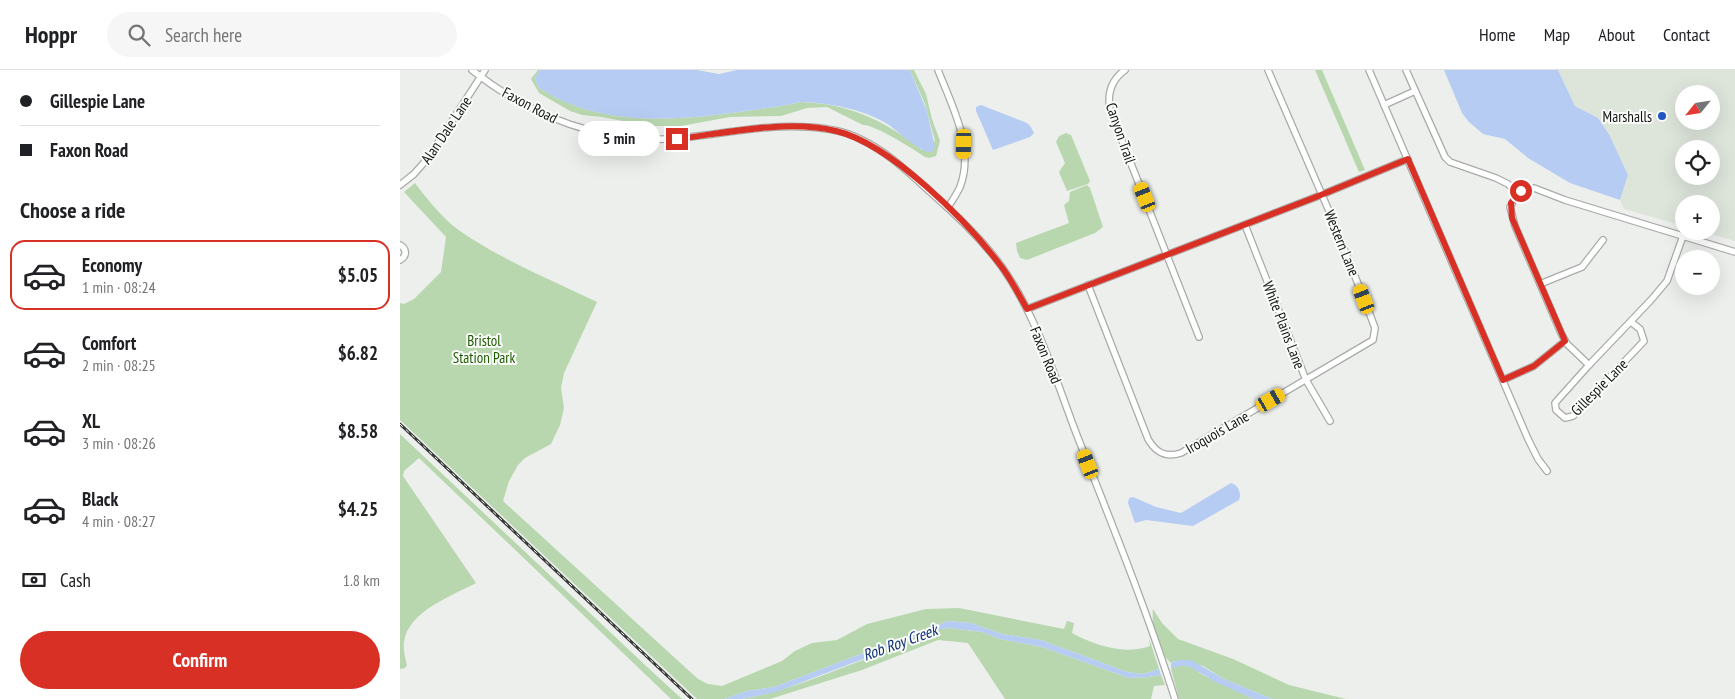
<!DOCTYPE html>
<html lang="en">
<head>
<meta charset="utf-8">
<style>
	:root { --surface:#fff; --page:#f6f6f6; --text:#202124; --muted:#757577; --line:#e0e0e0; --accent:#d93025 }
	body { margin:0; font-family:"PT Sans Narrow",sans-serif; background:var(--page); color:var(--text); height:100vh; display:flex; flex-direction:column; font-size:19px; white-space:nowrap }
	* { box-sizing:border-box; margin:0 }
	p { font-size:16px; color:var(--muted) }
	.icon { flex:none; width:28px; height:28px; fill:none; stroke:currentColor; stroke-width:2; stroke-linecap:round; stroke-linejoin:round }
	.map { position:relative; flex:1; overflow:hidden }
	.details { display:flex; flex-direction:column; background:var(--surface); width:400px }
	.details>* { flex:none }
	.top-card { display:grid; align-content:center; height:110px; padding:0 20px; background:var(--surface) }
	.needle { width:32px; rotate:240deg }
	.fabs { position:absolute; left:1275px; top:15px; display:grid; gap:10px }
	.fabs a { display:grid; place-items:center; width:45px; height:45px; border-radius:50%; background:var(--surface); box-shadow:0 5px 20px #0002; font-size:25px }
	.end { position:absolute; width:22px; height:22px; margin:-11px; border:6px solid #d93025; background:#fff; box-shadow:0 0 0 2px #fff }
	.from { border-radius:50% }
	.bubble { position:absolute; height:35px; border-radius:18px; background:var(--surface); box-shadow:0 5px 20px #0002; font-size:16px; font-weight:800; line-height:35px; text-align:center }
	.car { position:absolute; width:15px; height:30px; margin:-15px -8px; border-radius:6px; box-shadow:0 0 4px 1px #0007; background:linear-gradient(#f5c518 24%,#345 0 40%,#f5c518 0 76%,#345 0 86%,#f5c518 0) }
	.top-card b { display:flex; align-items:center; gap:18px; height:48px; font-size:19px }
	.top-card b+b { border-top:1px solid var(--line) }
	.top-card i { width:12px; height:12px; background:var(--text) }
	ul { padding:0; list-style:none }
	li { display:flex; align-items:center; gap:15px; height:70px; margin:0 10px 8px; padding:0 10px; border:2px solid transparent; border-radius:15px }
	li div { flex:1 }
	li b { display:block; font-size:19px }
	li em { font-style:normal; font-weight:800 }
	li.current { border-color:var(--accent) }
	li>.icon { width:45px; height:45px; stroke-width:1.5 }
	h2 { padding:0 20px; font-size:22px; line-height:60px }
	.pay { display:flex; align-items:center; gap:12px; height:55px; padding:0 20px; font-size:19px }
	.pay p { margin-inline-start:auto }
	.cta { display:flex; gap:10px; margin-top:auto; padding:10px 20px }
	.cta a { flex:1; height:58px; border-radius:30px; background:var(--accent); color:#fff; font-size:20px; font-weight:800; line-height:58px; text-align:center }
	header { display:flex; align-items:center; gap:30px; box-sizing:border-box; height:70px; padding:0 25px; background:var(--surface); border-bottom:1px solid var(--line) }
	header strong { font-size:24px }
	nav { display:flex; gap:28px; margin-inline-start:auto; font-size:18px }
	.search { width:350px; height:45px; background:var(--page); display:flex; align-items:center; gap:12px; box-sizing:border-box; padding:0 18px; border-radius:28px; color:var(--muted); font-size:19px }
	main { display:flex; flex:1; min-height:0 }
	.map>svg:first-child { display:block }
	.built { fill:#dde5db; fill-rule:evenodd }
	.green { fill:#b8d7af }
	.water { fill:#b6ccf3 }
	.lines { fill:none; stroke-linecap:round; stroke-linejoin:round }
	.street-casing { stroke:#a9aba8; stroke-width:8 }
	.street { stroke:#fff; stroke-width:5.5 }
	.rail-casing { stroke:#373937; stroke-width:3 }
	.rail { stroke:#fafcf9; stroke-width:1; stroke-dasharray:4; stroke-linecap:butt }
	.route { stroke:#d93025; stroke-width:6 }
	.poi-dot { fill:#2256c3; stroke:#fafcf9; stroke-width:2 }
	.labels { text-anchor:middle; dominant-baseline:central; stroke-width:4; stroke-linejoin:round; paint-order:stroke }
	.street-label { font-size:15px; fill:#141514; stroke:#fafcf9 }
	.poi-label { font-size:15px; fill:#141514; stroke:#fafcf9; text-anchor:end }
	.park-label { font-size:15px; fill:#1e5b01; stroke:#fafcf9 }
	.water-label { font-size:16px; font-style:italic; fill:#0d2f77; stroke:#fafcf9 }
</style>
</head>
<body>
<header>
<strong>Hoppr</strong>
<div class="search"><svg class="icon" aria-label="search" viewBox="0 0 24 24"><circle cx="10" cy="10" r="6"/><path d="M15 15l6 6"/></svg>Search here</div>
<nav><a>Home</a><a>Map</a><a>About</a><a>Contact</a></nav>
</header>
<main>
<section class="details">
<div class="top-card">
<b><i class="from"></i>Gillespie Lane</b>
<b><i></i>Faxon Road</b>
</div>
<h2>Choose a ride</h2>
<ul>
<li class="current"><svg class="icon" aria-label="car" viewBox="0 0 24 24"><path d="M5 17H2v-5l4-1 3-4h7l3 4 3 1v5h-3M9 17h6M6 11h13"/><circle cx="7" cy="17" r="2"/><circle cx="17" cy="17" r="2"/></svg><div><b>Economy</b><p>1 min · 08:24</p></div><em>$5.05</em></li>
<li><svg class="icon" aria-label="car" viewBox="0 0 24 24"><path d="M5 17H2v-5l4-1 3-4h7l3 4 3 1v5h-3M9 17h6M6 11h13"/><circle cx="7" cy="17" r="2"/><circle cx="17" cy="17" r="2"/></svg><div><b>Comfort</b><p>2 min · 08:25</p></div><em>$6.82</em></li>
<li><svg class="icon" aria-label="car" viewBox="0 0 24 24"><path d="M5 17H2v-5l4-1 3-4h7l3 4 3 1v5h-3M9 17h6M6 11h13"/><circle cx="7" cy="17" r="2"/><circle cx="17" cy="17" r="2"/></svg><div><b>XL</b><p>3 min · 08:26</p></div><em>$8.58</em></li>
<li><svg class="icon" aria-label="car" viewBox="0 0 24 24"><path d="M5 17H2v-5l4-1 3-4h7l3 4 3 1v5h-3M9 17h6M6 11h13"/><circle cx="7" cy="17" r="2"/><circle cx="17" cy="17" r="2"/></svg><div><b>Black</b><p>4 min · 08:27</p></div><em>$4.25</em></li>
</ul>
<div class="pay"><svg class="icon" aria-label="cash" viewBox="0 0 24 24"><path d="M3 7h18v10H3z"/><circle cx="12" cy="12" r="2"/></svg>Cash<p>1.8 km</p></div>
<div class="cta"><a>Confirm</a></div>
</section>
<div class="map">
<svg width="1335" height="629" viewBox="0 0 1335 629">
	<rect width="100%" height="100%" fill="#ecefec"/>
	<path class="built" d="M1158,0H1335V171L1300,161H1311V134H1284V156L1224,139L1220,130L1228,105L1210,66L1198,48L1175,36ZM1284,24H1311V51H1284ZM1284,79H1311V106H1284Z"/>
	<g class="green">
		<path d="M138,0H140L135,8L138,17C198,57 272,51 339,42C360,39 380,37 400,32C448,33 486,51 522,80L535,71L525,34L510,0H514L526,24L532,49L540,71L536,86L529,88L525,87C514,79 473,54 463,55L427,37L407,38L381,46L330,47L281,56H249L202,47L182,45L170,41L139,23L131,9Z"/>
		<polygon points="915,0 922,0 965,100 959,102"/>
		<polygon points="666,63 671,65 690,111 688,114 667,121 659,102 665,93 656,72 659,66"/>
		<path d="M15,113C28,130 42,148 60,161C102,190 152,210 197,232L164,303L161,318L164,338L160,355L151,374L125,388L118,395L109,411L103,431L298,609L308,614L322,616L382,591L395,581L412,573L437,570L467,554L526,539L559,538L664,559L667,551L674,553L672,563C696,576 724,585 750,576L749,568L759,599L743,604L727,602L641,570L602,564L571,553L548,551L374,617L347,621L324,629H297L0,350V233L4,234L14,229L41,202L46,167L4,122Z"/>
		<polygon points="687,115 690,118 703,157 695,163 627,190 620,188 617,181 616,173 669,153 664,135 669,131 670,122"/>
		<path d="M0,364L245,595L282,629H271L19,388L4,401L3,406L76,513C52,526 8,541 4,572C3,579 5,588 7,595L5,598L0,599Z"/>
		<path d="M753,539L762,553L778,569L833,589L889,615L946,629H872L824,609L803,596L778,590L771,593C758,582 751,556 753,539Z"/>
		<path d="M549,558L582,562L600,569L642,577L729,608L749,607L761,605L765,615L754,616L751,629H605L568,573L538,570L462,600L370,629H342C387,621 431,602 473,586C498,576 522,560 549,558Z"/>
		<polygon points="779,595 794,597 799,603 854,629 779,629 771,599"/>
	</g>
	<g class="water">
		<path d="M140,0H297L319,4L337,0H510L527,41L535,77L532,82H527C513,76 501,64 489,55C464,39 429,33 400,32C380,37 360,39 339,42C272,51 197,57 138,17L135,8Z"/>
		<polygon points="1044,0 1158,0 1175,36 1198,48 1210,66 1228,105 1220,130 1170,113 1128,88 1105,69 1083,64 1069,52 1062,43"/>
		<polygon points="581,35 627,53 631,57 634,63 630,67 593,80 576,41 576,37"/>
		<path d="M831,413C838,415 842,423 839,430L793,456L746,450L735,453L728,433L729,428L733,427L756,437L781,443Z"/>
		<polygon points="548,551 571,553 602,564 641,570 727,602 743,604 759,599 761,605 749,607 729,608 642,577 600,569 582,562 549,558 529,561 474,585 376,622 342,629 324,629 347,621 374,617"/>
		<path d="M778,590H791L824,609L872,629H854L811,610C807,605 802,605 797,601C788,595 782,594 771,599V593Z"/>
	</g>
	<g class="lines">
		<defs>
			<g id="street">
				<path d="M72,0C130,46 205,76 281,68C323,64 366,54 408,57C426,58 445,61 460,69C486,81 507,101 528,120C555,144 581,168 602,197C638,248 656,311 678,368C712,454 747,541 775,629"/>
				<path d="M538,0C552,36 575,78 560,117C557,124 552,131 548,137"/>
				<path d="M725,0C711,10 707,23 710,40L799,267"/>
				<polyline points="969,0 1128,369 1138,389 1147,401"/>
				<polyline points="1006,0 1045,87 1050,92 1096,108 1108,114 1118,123"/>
				<polyline points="984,35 1015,21"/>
				<polyline points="0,115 14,104 28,88 85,0"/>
				<polyline points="845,155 906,310 930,351"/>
				<polyline points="1283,166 1267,211 1251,230 1189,295 1167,274 1161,263 1115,156 1110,137 1118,123 1134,118 1165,130 1335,182"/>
				<path d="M0,175C7,179 7,186 0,190"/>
				<polyline points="1140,214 1182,197 1203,170"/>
				<path d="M688,215L748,369C756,383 766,388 781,383L973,270L975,258L966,234L929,141L868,0"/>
				<polyline points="627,239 916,127 1008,89"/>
				<polyline points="1189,295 1155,333 1156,340 1165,348 1173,346 1244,271 1240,259 1231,252"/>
				<polyline points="1103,310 1134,296 1165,271"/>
			</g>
		</defs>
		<use href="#street" class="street-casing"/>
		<use href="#street" class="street"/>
		<defs>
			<polyline id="rail" points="0,354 292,629"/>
		</defs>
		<use href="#rail" class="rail-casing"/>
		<use href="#rail" class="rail"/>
	</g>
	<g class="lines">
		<path class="route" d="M277,69C326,63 388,49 436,61C491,74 567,151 601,196C611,209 619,225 627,239L916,127L1008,89L1103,310L1134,296L1165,271L1112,148L1111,133L1121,121"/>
	</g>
	<circle class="poi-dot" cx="1262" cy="46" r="5"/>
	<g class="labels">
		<g class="street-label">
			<text transform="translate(130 35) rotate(28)">Faxon Road</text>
			<text transform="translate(46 60) rotate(-56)">Alan Dale Lane</text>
			<text transform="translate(721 63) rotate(71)">Canyon Trail</text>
			<text transform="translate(942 173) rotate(68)">Western Lane</text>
			<text transform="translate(884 255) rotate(69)">White Plains Lane</text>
			<text transform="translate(646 285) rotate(68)">Faxon Road</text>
			<text transform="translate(1199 317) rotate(-45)">Gillespie Lane</text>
			<text transform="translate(817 362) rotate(-30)">Iroquois Lane</text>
		</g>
		<g class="poi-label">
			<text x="1252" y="46">Marshalls</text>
		</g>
		<g class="park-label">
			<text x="84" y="270">Bristol<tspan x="84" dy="17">Station Park</tspan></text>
		</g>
		<g class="water-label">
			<text transform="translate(500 572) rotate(-20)">Rob Roy Creek</text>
		</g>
	</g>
</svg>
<div class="fabs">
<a><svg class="needle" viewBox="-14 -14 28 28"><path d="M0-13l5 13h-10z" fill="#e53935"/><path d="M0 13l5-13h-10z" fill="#757577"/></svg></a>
<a><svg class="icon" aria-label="locate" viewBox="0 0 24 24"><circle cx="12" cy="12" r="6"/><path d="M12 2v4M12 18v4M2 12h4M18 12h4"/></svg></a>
<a>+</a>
<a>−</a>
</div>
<i class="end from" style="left:1121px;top:121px"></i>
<i class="end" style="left:277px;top:69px"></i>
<div class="bubble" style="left:178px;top:51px;width:82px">5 min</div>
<i class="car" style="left:564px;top:74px;rotate:181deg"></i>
<i class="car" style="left:745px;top:127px;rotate:338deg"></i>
<i class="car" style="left:964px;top:229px;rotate:339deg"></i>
<i class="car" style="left:871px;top:330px;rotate:60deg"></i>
<i class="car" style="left:688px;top:394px;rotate:339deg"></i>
</div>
</main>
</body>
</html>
